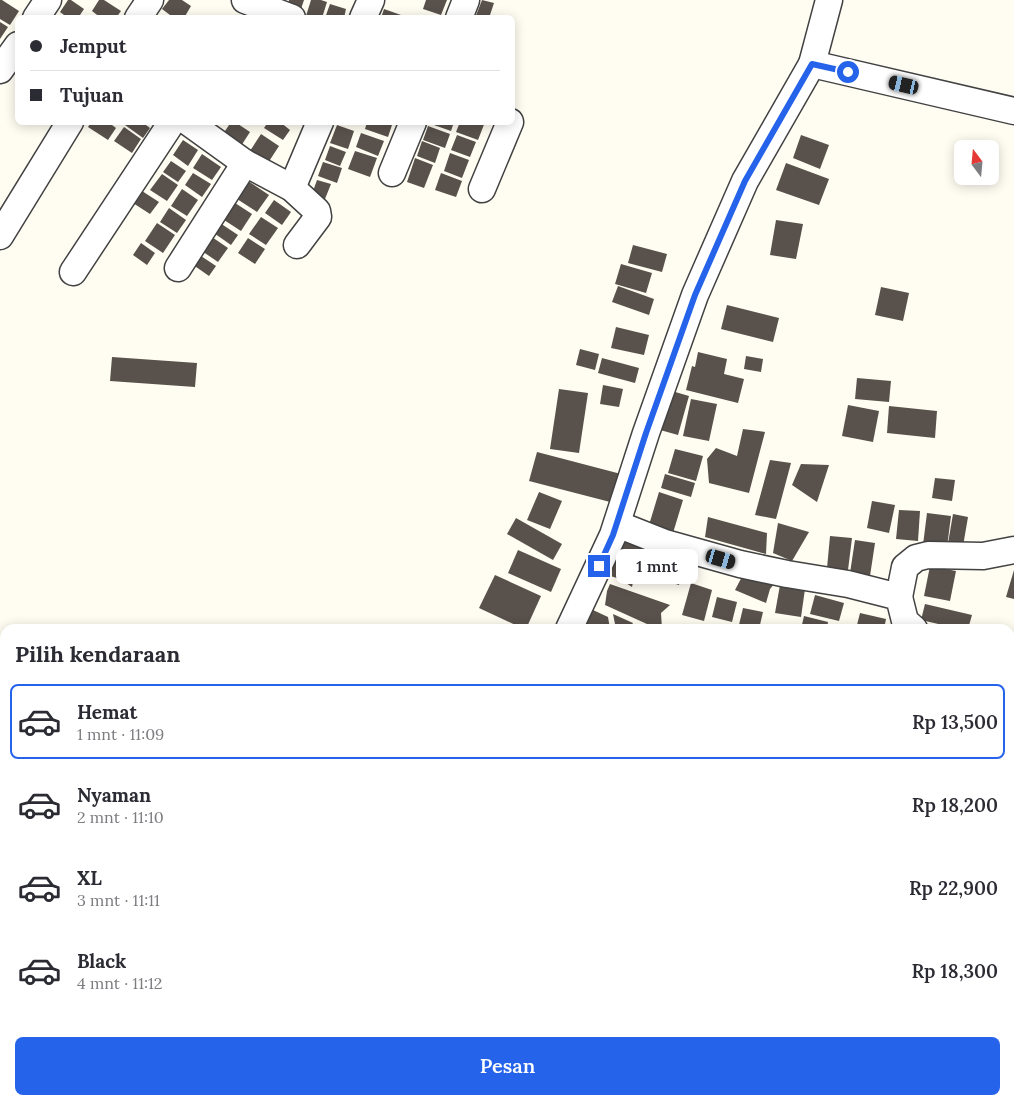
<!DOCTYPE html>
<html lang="id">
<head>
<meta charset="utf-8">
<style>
	:root { --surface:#fff; --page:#f7f7f7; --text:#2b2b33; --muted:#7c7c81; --line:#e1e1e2; --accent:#2563eb }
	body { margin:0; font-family:Lora,serif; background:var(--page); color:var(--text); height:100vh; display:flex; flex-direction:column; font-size:19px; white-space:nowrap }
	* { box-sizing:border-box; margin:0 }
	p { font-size:16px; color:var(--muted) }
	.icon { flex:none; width:28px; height:28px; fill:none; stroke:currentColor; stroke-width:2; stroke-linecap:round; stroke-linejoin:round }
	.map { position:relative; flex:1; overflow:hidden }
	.panel { position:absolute; left:0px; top:624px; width:1015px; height:481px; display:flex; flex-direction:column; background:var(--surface); border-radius:15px 15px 0 0; box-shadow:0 2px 12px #0003 }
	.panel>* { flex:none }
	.guide { position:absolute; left:15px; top:15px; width:500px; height:110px; border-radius:8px; box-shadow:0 2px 12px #0003; display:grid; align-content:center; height:110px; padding:0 15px; background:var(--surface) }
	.needle { width:32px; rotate:344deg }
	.fabs { position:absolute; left:954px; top:140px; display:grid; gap:10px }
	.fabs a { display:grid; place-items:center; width:45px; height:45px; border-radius:8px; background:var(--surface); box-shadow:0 2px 12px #0003; font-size:25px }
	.end { position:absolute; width:22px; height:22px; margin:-11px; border:6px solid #2563eb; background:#fff; box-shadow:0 0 0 2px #fff }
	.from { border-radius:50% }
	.bubble { position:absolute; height:35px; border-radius:8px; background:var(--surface); box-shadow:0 2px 12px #0003; font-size:16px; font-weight:600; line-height:35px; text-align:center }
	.car { position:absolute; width:15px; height:30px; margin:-15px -8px; border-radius:6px; box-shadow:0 0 4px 1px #0007; background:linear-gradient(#222 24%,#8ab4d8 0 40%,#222 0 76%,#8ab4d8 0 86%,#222 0) }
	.guide b { display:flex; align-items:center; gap:18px; height:48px; font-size:19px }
	.guide b+b { border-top:1px solid var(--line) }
	.guide i { width:12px; height:12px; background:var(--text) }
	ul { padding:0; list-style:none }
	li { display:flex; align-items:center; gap:15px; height:75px; margin:0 10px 8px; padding:0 5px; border:2px solid transparent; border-radius:8px }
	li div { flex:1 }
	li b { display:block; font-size:19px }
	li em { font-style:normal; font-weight:600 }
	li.selected { border-color:var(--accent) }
	li>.icon { width:45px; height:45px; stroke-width:1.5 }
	h2 { padding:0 15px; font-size:22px; line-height:60px }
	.cta { display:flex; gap:10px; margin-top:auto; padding:10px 15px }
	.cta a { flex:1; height:58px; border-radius:8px; background:var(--accent); color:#fff; font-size:20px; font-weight:600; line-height:58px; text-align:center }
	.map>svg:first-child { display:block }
	.building { fill:#59514b }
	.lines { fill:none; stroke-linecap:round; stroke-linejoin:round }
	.street-casing { stroke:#424242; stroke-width:29 }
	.street { stroke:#fff; stroke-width:26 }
	.route { stroke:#2563eb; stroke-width:6 }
</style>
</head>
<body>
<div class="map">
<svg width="1014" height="1104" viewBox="0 0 1014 1104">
	<rect width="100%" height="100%" fill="#fffdf2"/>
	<g class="building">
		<polygon points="0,0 2,0 19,11 10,25 0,19"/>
		<polygon points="68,0 71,0 84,9 78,18 68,18 60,12"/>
		<polygon points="99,0 104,0 121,11 116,18 101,18 92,11"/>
		<polygon points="169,0 182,0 191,6 184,18 174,18 162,9"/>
		<polygon points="289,0 304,0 301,9 288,4"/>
		<polygon points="311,0 321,0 327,2 322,18 311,18 306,16"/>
		<polygon points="426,0 447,0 441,15 423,9"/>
		<polygon points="482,0 494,3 489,18 475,18"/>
		<polygon points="330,4 346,9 344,18 325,18"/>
		<polygon points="384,9 401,15 400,18 381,18"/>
		<polygon points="0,22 8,27 0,39"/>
		<polygon points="91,122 108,122 116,128 108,140 88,127"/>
		<polygon points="127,122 142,122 150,128 143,138 125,125"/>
		<polygon points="231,122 235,122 250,132 241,146 223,134"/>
		<polygon points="268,122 280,122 290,130 283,140 264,128"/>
		<polygon points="367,122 393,122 388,137 365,129"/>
		<polygon points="431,122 454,122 451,131 431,124"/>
		<polygon points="460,122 485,122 478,140 456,132"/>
		<polygon points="337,125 354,131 348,149 330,143"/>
		<polygon points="428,126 450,134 445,148 423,140"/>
		<polygon points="124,127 141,139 132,153 114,141"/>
		<polygon points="361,133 384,141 378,156 356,147"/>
		<polygon points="261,134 279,146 266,166 248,154"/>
		<polygon points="457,135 476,142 470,157 451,150"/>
		<polygon points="801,135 829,145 820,169 793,158"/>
		<polygon points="183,140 198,150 188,166 173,155"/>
		<polygon points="422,141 440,148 435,163 417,156"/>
		<polygon points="330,146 346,152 340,166 325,160"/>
		<polygon points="355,151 377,158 370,177 348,169"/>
		<polygon points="450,153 469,160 462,178 444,171"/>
		<polygon points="202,154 221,167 212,180 193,168"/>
		<polygon points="415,158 433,165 424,188 407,182"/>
		<polygon points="171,161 186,171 178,182 163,172"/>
		<polygon points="323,162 342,168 337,183 318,176"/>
		<polygon points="786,163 829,179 819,205 776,190"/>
		<polygon points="193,173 211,184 202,197 185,185"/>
		<polygon points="441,173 462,181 456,197 435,190"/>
		<polygon points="162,174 178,185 167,201 150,190"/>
		<polygon points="317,180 331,184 325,199 312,194"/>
		<polygon points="248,181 269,195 257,212 237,199"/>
		<polygon points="182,189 198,200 187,216 171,206"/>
		<polygon points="142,191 159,202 150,214 133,203"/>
		<polygon points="274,200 291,212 282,225 265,213"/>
		<polygon points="232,201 252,214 241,231 221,218"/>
		<polygon points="169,208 186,220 177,233 160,222"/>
		<polygon points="261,217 278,228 266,245 249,234"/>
		<polygon points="776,220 803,224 796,259 770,255"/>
		<polygon points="217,221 238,235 231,245 211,231"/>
		<polygon points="157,223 175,235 163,253 145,241"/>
		<polygon points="206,233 228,248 218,262 196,247"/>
		<polygon points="248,238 265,249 255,264 238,253"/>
		<polygon points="141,243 155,253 147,265 133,255"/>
		<polygon points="633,245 667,254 662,272 628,263"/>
		<polygon points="195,252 216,266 209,276 189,262"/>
		<polygon points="621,264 652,273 646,293 615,284"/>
		<polygon points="618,286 654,299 649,315 612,302"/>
		<polygon points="881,287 909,293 903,321 875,315"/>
		<polygon points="727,305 779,318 773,342 721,329"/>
		<polygon points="616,327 649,335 644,355 611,348"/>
		<polygon points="580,349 599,354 595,370 576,365"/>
		<polygon points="698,352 727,359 724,374 744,379 738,403 686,390 692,366 695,367"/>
		<polygon points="746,356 763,359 761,372 744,369"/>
		<polygon points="112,357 197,363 195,387 110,381"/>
		<polygon points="602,358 639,368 635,383 598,373"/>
		<polygon points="857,378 891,381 889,402 855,399"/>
		<polygon points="603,385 623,389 619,407 600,404"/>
		<polygon points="559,389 588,393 579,453 550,449"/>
		<polygon points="665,389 689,396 678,435 653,428"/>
		<polygon points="691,399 717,404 709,441 683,436"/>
		<polygon points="848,405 879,411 873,442 842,436"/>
		<polygon points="889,406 937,411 935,438 887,433"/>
		<polygon points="743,429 765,432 749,493 709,483 707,459 716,448 737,456"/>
		<polygon points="675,449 703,456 696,481 668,473"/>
		<polygon points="537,452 621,474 614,503 529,481"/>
		<polygon points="770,460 791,463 776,519 755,515"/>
		<polygon points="801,464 829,465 817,502 792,485"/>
		<polygon points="665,474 695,483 691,497 661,488"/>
		<polygon points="935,478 955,480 952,501 932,498"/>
		<polygon points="539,492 562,501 550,529 527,520"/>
		<polygon points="659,492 683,500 673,533 649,525"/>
		<polygon points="872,501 895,505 889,533 867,528"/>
		<polygon points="899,510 920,511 918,541 896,539"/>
		<polygon points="927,513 951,516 947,547 923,545"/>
		<polygon points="953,514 968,517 962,552 947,549"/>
		<polygon points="708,517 767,533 766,554 705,537"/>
		<polygon points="516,518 562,544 553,560 507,534"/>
		<polygon points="778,523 809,532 792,561 773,553"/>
		<polygon points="621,536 648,539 648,555 630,554 620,579 604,574"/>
		<polygon points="830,536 852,538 848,570 827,568"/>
		<polygon points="855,540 875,543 870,576 850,573"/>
		<polygon points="661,548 686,558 679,585 635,572 632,587 620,579 634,560 656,564"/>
		<polygon points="518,550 561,569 551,592 508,573"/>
		<polygon points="930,566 956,571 950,601 924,596"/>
		<polygon points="1014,570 1014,599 1006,597"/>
		<polygon points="745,571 775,583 770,589 766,603 735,590"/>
		<polygon points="495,575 541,596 526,629 524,629 479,608"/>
		<polygon points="691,583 712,590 704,621 682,615"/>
		<polygon points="610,584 670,605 661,613 662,629 658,629 605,605 607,591"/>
		<polygon points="780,585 805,589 801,617 775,613"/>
		<polygon points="815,595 844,603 839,621 810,614"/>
		<polygon points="717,597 737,602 732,622 712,617"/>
		<polygon points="925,604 972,615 968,629 960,629 921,620"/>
		<polygon points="743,608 763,612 759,629 738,629"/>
		<polygon points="593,610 608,617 610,629 589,629 585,626"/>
		<polygon points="860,613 886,619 884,629 856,629"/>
		<polygon points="613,614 633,623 629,629 616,629"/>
		<polygon points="804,616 828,622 827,629 801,629"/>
		<polygon points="0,856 5,857 5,900 0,900"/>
		<polygon points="0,1024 5,1024 5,1040 0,1041"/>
	</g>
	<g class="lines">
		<defs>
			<g id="street">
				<polyline points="245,0 292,18"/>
				<polyline points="36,18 48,0"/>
				<polyline points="138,18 150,0"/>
				<polyline points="363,18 371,0"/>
				<polyline points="459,18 466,0"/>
				<polyline points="812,64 1014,111"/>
				<polyline points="0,70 18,45"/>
				<polyline points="188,122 245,163 292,188 317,211 318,217 297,245"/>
				<polyline points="392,173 413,122"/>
				<polyline points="292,188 320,122"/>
				<polyline points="482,189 510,122"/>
				<polyline points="0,236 70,122"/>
				<polyline points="178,268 245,163"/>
				<polyline points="73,272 172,122"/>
				<polyline points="617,524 665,543 740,564 787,574 848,584 899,597 905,621 914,629"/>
				<polyline points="899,597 905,567 916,558 928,555 983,556 1014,550"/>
				<polyline points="569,629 613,535 646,433 695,295 745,181 812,64 829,0"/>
				<polyline points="1010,864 1014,848"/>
				<polyline points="0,910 5,917"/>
				<polyline points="44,1100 45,1104"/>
				<polyline points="435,1104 436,1100"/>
				<polyline points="505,1104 506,1100"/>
				<polyline points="689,1104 690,1100"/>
				<polyline points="781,1104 782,1100"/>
				<polyline points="866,1104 867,1100"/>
				<polyline points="950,1104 951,1100"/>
			</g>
		</defs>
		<use href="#street" class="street-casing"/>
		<use href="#street" class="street"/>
	</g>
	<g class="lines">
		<polyline class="route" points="599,566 613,535 646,433 695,295 745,181 812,64 848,72"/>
	</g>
</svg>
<div class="fabs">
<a><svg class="needle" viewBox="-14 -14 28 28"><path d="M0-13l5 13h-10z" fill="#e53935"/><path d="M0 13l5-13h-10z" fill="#7c7c81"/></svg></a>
</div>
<i class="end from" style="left:848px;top:72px"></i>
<i class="end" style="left:599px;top:566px"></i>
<div class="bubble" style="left:616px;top:549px;width:82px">1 mnt</div>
<i class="car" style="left:904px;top:85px;rotate:283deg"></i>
<i class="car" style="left:721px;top:559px;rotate:106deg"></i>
<div class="guide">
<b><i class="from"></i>Jemput</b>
<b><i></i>Tujuan</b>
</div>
<section class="panel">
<h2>Pilih kendaraan</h2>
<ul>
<li class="selected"><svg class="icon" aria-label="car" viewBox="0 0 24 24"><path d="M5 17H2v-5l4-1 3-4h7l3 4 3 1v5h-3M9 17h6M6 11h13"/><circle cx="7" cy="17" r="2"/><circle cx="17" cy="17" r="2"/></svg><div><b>Hemat</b><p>1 mnt · 11:09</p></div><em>Rp 13,500</em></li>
<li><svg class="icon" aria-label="car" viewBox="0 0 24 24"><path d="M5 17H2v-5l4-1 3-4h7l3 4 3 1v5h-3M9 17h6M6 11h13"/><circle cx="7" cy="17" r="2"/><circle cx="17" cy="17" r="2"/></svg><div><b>Nyaman</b><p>2 mnt · 11:10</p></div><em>Rp 18,200</em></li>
<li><svg class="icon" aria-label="car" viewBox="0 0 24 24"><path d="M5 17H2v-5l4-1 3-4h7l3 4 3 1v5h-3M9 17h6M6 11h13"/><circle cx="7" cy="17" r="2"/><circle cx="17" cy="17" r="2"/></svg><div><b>XL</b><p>3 mnt · 11:11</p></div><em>Rp 22,900</em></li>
<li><svg class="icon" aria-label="car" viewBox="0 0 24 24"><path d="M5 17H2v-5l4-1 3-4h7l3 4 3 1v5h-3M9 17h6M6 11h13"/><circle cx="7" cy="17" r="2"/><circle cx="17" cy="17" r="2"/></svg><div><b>Black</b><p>4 mnt · 11:12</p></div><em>Rp 18,300</em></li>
</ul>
<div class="cta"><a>Pesan</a></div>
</section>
</div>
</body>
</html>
